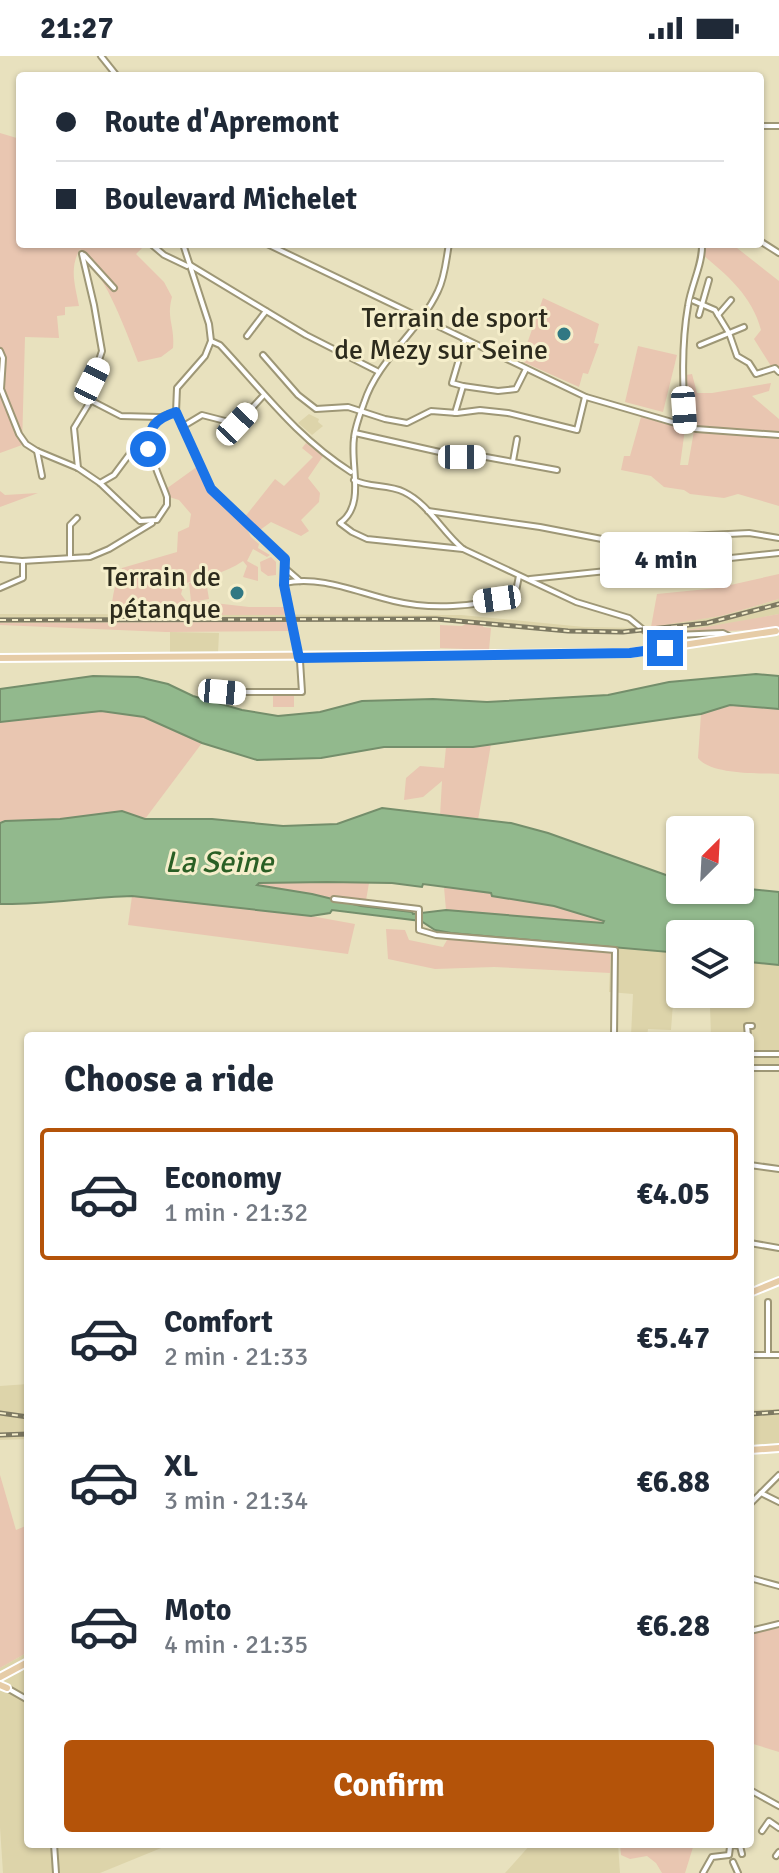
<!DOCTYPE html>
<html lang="en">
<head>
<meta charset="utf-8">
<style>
	:root { --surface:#fff; --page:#f6f6f7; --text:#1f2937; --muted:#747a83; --line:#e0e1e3; --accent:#b45309 }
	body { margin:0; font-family:Signika,sans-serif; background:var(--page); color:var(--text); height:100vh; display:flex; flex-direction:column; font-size:30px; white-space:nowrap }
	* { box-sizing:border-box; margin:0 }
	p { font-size:26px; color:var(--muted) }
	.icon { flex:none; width:44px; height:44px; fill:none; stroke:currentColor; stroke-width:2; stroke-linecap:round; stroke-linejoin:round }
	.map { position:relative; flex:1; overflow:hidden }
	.side { position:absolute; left:24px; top:976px; width:730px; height:816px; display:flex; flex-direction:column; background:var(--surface); border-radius:8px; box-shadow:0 2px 6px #0004 }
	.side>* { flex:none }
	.hud { position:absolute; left:16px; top:16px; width:748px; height:176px; border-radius:8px; box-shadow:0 2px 6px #0004; display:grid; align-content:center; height:176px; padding:0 40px; background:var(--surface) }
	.needle { width:52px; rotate:24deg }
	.controls { position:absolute; left:666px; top:760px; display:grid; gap:16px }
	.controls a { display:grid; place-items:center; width:88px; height:88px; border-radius:8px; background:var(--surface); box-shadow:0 2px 6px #0004; font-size:40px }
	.end { position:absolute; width:36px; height:36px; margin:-18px; border:10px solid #1a73e8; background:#fff; box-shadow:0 0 0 4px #fff }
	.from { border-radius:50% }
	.bubble { position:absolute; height:56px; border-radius:8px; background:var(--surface); box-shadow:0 2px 6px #0004; font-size:26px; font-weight:700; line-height:56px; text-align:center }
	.car { position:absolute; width:24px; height:48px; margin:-24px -12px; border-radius:10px; box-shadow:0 0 6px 2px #0007; background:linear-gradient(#fff 24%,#345 0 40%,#fff 0 76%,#345 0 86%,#fff 0) }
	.hud b { display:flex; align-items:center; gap:28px; height:76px; font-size:30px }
	.hud b+b { border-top:2px solid var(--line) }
	.hud i { width:20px; height:20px; background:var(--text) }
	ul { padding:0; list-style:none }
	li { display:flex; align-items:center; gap:24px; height:132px; margin:0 16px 12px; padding:0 24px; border:4px solid transparent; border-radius:8px }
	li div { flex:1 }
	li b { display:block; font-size:30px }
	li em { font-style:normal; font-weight:700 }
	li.active { border-color:var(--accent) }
	li>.icon { width:72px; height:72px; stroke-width:1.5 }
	h2 { padding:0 40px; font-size:36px; line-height:96px }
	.action { display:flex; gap:16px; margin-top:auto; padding:16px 40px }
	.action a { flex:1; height:92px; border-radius:8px; background:var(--accent); color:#fff; font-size:32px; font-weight:700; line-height:92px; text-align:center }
	.status { display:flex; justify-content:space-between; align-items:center; height:56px; padding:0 40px; background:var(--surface); direction:ltr }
	.status svg { height:22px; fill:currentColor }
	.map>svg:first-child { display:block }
	.built { fill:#ddd4aa }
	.green { fill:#e9c6b1 }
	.water { fill:#92b98d; stroke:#748e6b; stroke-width:2; fill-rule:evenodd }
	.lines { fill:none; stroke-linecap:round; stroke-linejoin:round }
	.minor-casing { stroke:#9e9776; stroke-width:8 }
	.major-casing { stroke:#fff; stroke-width:10 }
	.minor { stroke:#fff; stroke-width:4 }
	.major { stroke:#e6cca7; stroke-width:6 }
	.rail-casing { stroke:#7d7962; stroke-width:5 }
	.rail { stroke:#f5eecb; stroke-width:2; stroke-dasharray:6; stroke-linecap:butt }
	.route { stroke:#1a73e8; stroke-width:10 }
	.poi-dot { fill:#317883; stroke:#f5eecb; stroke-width:3 }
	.labels { text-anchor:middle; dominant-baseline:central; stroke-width:6; stroke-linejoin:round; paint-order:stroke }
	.poi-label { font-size:28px; fill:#2d2b1d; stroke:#f5eecb; text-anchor:end }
	.water-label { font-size:30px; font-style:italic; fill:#2a5f25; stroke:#f5eecb }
</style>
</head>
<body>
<div class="status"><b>21:27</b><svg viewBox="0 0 49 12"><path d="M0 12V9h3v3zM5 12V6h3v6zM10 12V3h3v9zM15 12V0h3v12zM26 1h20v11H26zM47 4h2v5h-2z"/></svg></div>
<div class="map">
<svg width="779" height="1817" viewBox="0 0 779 1817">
	<rect width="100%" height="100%" fill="#e8e1be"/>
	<g class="built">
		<polygon points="309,358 319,363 318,366 323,370 312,379 298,367"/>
		<polygon points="779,543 779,558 712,571 669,576 650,577 644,571 721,560"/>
		<polygon points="0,558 461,559 584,571 639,572 644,577 566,577 469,566 436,565 0,567"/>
		<polygon points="170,576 219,577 218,597 170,597"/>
		<polygon points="611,891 680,897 680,938 740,938 740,905 779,909 779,1010 750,1010 750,980 711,980 710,950 673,947 671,974 648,973 647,980 631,980 633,938 609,936"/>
		<polygon points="28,1328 28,1383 0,1384 0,1330"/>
		<polygon points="779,1353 779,1390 750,1392 750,1354"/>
		<polygon points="28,1596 28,1788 171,1788 100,1817 3,1817 0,1771 0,1612"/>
		<polygon points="531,1788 618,1788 620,1817 505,1817"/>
	</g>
	<g class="green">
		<path d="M0,77L20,83V188H146L136,198L164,226L172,241C166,263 175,269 173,292L161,301L138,306C123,267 107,224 80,193C69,212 75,229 79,250L65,251V259L57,260L59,282L25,281L22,389L0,397Z"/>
		<path d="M700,188H740L737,192L779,225V310H771L754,283L761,274C752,239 725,217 699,196Z"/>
		<polygon points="543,242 599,268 594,287 599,288 588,318 583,317 579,331 521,305"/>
		<polygon points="638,290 677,299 663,356 625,346"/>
		<polygon points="692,318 697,337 712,337 771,327 769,335 752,340 779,363 779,450 738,438 724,442 690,438 684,434 664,431 651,420 621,414 624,400 630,400 641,361 685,373 680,409 688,409 694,375 686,319"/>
		<polygon points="306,387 323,400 308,422 320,437 319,446 301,464 309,475 301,480 271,466 260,474 244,462 275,423 284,430 313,401 302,392"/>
		<path d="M198,410L210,434L242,464L251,481L259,488L258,492L270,499L267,501L253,493L247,505L258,511V525L243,521L247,510L243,505C224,518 205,520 184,528L181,538L186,545H191L189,527L206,525L209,543L197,545L249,551H285L286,559H112C111,543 115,527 122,512L177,496L178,476L189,471L191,458L179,444L169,441L166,433Z"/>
		<polygon points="0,435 5,439 38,437 0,451"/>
		<polygon points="271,501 276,506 276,519 268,520 261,515 260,506"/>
		<polygon points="779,518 779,543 721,560 651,571 657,538 717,532"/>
		<path d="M779,558V571C741,576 704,575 665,578Z"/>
		<polygon points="287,566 290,575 166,576 0,569 0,567"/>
		<polygon points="469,566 483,567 483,571 491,572 489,594 440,592 440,569 462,570"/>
		<rect x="273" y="639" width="21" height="12"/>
		<path d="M730,649L779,653V718C759,717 711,719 698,702L701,658Z"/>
		<polygon points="101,655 144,661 202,687 145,763 122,755 60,763 0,767 0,666"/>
		<polygon points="491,688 478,764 440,760 442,725 423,741 404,744 406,722 420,710 444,712 446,691"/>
		<polygon points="258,827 369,827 365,850 312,838 259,831"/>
		<polygon points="444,831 492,837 493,840 554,850 604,864 603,867 446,854"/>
		<polygon points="132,840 311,860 355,868 348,898 128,869"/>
		<polygon points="386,873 405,874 409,884 443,891 451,877 611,891 610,917 494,911 435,913 388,903"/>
		<polygon points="0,1419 16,1474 28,1469 28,1596 0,1612"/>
		<polygon points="779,1572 779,1696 750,1687 750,1578"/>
		<polygon points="620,1788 694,1788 685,1817 662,1817 656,1807 647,1800 630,1803 621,1799"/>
	</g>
	<g class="water">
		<polygon points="756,618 779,620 779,653 730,649 701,658 473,691 384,691 321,702 257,704 202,687 144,661 101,655 0,666 0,633 93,620 138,621 168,628 193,640 242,654 278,660 320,656 362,645 433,643 487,646 608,639 669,626"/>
		<path d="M382,752L511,767L548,777L680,824V834L740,832L779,836V909L740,905V878H680V897L451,877L435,874L421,865L332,854L330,857L311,860L132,840C88,841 44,849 0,848V767L5,765L60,763L122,755L145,763H212L283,770L337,768ZM327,826L392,827L422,831L423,828L491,837L492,840L554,850L604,865L603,867L446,854L413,858L412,856L361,850L312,838L257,829L259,827Z"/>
	</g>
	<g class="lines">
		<defs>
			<g id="minor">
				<polyline points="101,0 117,20"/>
				<polyline points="760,70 779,70"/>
				<polyline points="760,185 779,197"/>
				<polyline points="151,188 164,199 187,210"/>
				<polyline points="183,188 209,268 211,285 205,300 177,332 176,356 211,433 285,503 284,529 300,605 302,636 222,636"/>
				<polyline points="267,188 586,341 696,373 779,379"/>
				<path d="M449,188C446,204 445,221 438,235C419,276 378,303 364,347C360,358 355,371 354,382C350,410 366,449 340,467L352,476L367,483L463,493"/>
				<polyline points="84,199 114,232"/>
				<polyline points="190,209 306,279 377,315"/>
				<polyline points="694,245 715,254 729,277 737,300 749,307 756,318 775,312 779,316"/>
				<polyline points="699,259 709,224"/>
				<polyline points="718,259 731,244"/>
				<polyline points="247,280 266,255"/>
				<path d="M211,285L220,289C263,335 296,381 351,416"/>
				<polyline points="700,289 744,271"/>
				<path d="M0,295L3,302L1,333L19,378L26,388L37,395L78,412L100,427L140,465L157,464L167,449V441C161,422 140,386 154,367C159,360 168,359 176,356"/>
				<polyline points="263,299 298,339 316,353 348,351 385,363 407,367 431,355 457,357 480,354 508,357 577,374 585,341"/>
				<polyline points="463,330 498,335 516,333 526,313"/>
				<polyline points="90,344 121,360 159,361"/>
				<polyline points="455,357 463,330 452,327 465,283"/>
				<path d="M685,370C683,330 681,290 688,250C691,229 703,208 702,188"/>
				<polyline points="182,371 202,359 237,368 263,340"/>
				<polyline points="355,377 462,401 486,401 557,414"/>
				<polyline points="37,395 42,420"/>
				<polyline points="513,405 517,383"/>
				<polyline points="78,412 74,372 88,349 92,325 102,295 94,249 82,198"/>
				<path d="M354,424C369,432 388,428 404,436C429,448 442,476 463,493L576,546L629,562L651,580L723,577L731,581"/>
				<polyline points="100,427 114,419 140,384 150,395"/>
				<polyline points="428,455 540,471 607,484 749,477 779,482"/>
				<polyline points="70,501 70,469 77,462"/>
				<polyline points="0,503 22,505 90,501 109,493 152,467"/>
				<polyline points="285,512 300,525"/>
				<polyline points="530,523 779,497"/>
				<path d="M284,527C322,519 358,537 394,545C431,554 475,551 511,540L516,535L519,520"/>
				<polyline points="0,532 23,522 23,505"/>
				<polyline points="334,843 419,853 419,874 436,879 615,894 614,980"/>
				<polyline points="748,980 747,970 752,970"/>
				<polyline points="750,998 779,998"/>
				<polyline points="750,1012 779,1012"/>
				<polyline points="750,1109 779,1113"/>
				<polyline points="750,1187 779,1192"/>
				<polyline points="768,1246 768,1299"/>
				<polyline points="750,1299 779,1299"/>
				<polyline points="761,1437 779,1446"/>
				<polyline points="750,1448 779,1419"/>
				<polyline points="750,1522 779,1530"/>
				<polyline points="750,1575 779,1568"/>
				<polyline points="7,1632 28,1644"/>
				<polyline points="750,1734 779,1750"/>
				<polyline points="762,1775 769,1765 779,1772"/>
				<polyline points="54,1788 56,1817"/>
				<polyline points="776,1800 779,1796"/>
				<polyline points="733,1806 738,1817"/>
				<polyline points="703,1817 712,1801 729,1799 730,1791 734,1789 740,1790 742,1798"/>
			</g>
			<g id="major">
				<polyline points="0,602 630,597 776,575"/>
				<polyline points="750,1237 779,1225"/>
				<polyline points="750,1394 779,1392"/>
				<polyline points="0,1621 28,1606"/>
				<polyline points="0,1629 7,1632"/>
			</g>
		</defs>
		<use href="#minor" class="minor-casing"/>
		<use href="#major" class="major-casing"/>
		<use href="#minor" class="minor"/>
		<use href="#major" class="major"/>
		<defs>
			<g id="rail">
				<polyline points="0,564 436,563 568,575 623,576 707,567 779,548"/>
				<polyline points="0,1357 28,1361"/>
				<polyline points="750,1358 779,1356"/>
				<polyline points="0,1379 28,1378"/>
			</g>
		</defs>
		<use href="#rail" class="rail-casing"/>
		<use href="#rail" class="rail"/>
	</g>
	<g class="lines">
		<path class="route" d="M148,393L151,396C147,372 154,363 176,356L211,433L285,503L284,529L299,602L630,597L665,592"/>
	</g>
	<g class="poi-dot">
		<circle cx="564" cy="278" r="8"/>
		<circle cx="237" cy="537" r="8"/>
	</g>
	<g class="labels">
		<g class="poi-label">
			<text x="548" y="262">Terrain de sport<tspan x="548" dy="32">de Mezy sur Seine</tspan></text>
			<text x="221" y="521">Terrain de<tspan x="221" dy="32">pétanque</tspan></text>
		</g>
		<g class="water-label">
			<text x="219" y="806">La Seine</text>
		</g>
	</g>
</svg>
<div class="controls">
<a><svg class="needle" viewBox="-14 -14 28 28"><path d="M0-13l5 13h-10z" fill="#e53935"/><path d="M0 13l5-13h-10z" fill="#747a83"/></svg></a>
<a><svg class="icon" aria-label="layers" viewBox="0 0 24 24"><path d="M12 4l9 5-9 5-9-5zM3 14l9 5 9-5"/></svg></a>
</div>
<i class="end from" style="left:148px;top:393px"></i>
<i class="end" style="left:665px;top:592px"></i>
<div class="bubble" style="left:600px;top:476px;width:132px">4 min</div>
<i class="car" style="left:92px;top:325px;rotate:26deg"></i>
<i class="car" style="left:684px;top:354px;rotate:176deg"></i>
<i class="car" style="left:237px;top:368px;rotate:43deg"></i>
<i class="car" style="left:462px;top:401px;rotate:90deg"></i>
<i class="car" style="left:497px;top:543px;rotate:262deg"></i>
<i class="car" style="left:222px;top:636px;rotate:95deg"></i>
<div class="hud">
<b><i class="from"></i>Route d'Apremont</b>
<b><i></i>Boulevard Michelet</b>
</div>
<section class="side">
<h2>Choose a ride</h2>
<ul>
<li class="active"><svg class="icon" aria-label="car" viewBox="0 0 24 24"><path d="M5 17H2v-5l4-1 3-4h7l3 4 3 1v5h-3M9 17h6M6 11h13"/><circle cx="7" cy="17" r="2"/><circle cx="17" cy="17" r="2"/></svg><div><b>Economy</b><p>1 min · 21:32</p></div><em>€4.05</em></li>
<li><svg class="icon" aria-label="car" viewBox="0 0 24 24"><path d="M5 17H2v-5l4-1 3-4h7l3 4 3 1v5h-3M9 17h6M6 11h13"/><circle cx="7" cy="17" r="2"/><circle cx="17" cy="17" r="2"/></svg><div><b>Comfort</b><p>2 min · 21:33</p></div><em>€5.47</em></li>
<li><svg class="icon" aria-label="car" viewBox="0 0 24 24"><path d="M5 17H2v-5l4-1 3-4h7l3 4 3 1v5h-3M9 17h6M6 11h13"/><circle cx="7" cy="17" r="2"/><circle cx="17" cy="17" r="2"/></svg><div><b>XL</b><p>3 min · 21:34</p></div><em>€6.88</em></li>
<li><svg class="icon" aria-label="car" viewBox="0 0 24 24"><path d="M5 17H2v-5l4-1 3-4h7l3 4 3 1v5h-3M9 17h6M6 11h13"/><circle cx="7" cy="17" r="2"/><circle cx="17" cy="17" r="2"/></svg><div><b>Moto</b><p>4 min · 21:35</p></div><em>€6.28</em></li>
</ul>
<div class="action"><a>Confirm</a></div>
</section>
</div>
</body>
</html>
